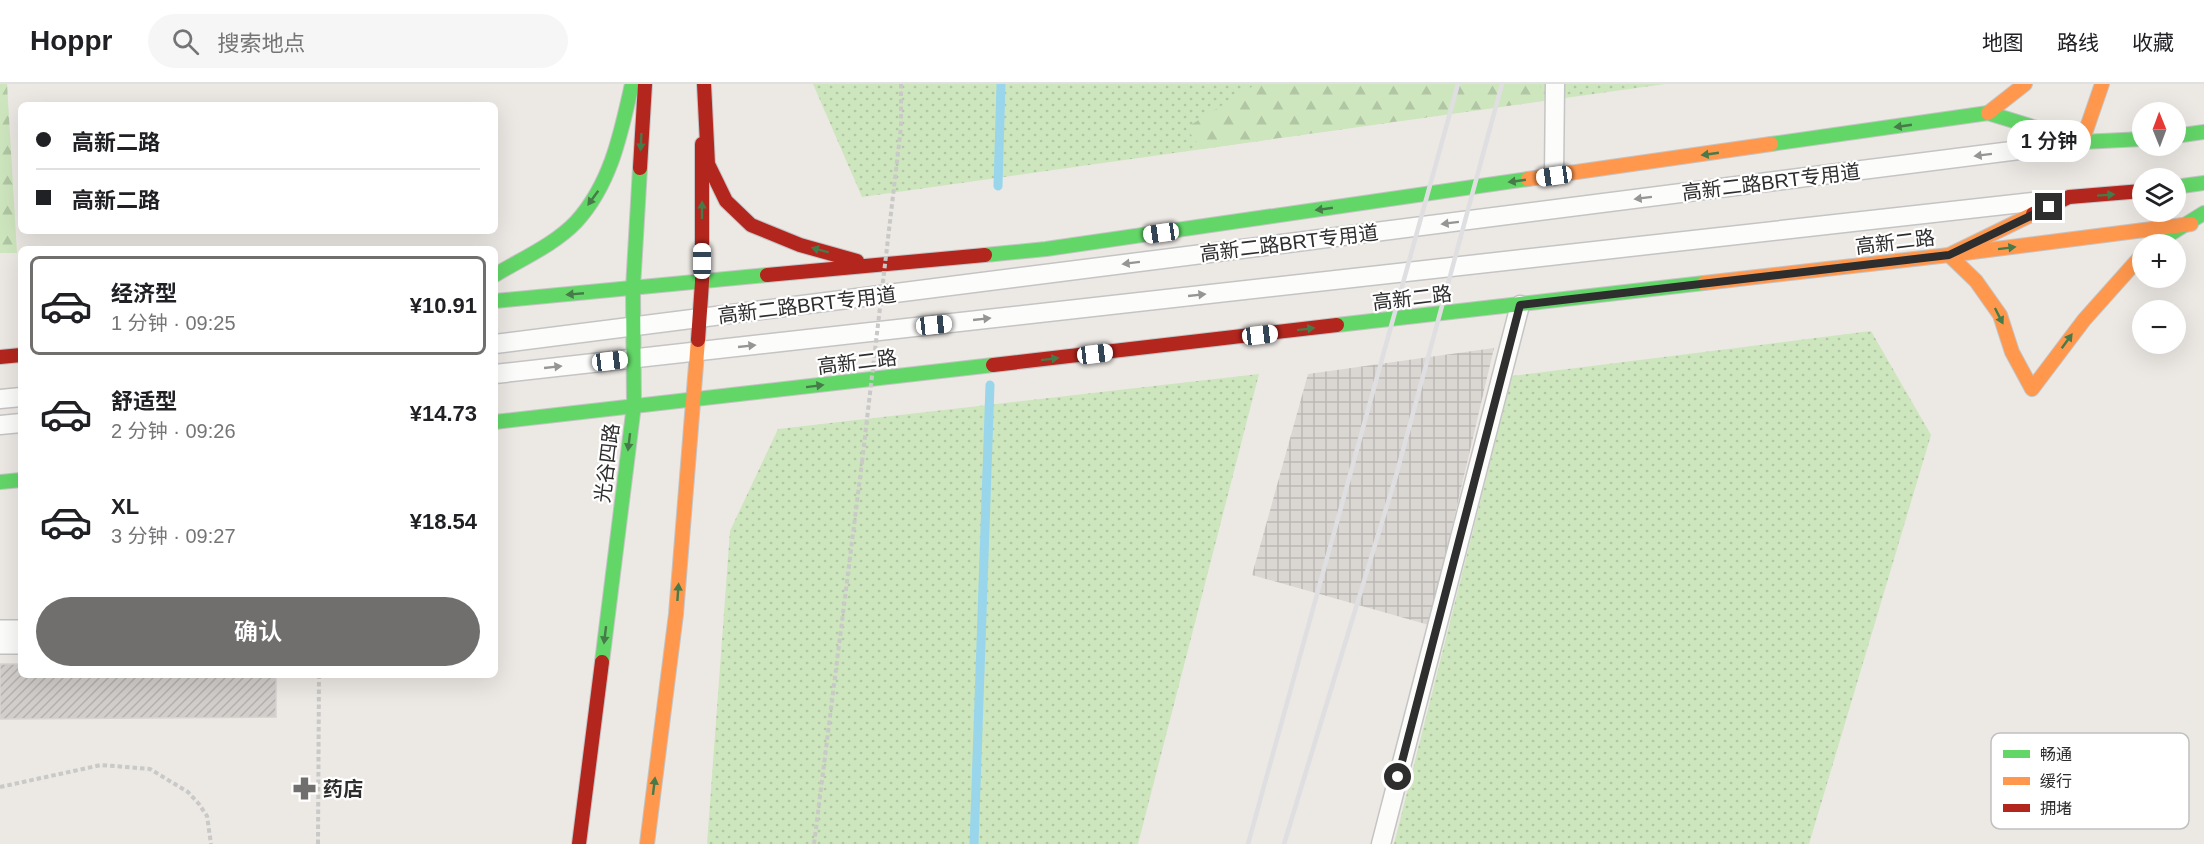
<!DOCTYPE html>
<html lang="zh">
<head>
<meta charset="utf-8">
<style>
	:root { --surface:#fff; --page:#f6f6f6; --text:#202124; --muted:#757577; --line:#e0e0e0; --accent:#706f6e }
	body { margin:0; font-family:Helvetica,"Noto Sans SC",sans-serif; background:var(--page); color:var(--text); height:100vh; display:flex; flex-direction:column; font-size:22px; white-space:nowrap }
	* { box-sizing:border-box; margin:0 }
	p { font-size:20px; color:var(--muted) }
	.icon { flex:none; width:33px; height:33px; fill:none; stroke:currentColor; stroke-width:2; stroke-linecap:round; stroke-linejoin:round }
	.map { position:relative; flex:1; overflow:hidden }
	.details { position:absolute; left:18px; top:162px; width:480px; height:432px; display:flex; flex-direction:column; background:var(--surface); border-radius:9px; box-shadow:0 6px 24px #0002 }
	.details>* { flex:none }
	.top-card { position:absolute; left:18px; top:18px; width:480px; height:132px; border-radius:9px; box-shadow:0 6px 24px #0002; display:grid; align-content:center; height:132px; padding:0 18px; background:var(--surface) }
	.needle { width:39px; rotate:359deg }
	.fabs { position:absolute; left:2132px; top:18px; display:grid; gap:12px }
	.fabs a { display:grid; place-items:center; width:54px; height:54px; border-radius:50%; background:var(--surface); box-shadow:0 6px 24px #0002; font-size:30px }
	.end { position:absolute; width:27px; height:27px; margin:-14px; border:8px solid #2e2e2e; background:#fff; box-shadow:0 0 0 3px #fff }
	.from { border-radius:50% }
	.bubble { position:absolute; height:42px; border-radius:21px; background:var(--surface); box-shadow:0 6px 24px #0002; font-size:20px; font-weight:600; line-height:42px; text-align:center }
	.car { position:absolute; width:18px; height:36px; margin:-18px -9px; border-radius:8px; box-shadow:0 0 4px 2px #0007; background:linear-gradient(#fff 24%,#345 0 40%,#fff 0 76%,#345 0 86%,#fff 0) }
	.top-card b { display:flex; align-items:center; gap:21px; height:57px; font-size:22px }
	.top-card b+b { border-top:2px solid var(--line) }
	.top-card i { width:15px; height:15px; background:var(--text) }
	ul { padding:10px 0 0; list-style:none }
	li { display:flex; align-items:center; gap:18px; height:99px; margin:0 12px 9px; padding:0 6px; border:3px solid transparent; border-radius:9px }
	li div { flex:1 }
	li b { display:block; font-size:22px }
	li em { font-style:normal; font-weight:600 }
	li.on { border-color:var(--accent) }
	li>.icon { width:54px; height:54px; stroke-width:1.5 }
	.button { display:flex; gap:12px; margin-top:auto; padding:12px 18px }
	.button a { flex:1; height:69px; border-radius:36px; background:var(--accent); color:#fff; font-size:24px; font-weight:600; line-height:69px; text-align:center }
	header { display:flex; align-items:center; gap:36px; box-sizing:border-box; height:84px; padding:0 30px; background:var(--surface); border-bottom:2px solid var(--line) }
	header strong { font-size:28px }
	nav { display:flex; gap:33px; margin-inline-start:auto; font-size:21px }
	.search { width:420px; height:54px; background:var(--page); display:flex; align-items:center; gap:15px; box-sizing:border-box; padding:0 21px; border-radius:33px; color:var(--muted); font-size:22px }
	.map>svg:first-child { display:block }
	.grass { fill:url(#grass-dots) }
	.forest { fill:url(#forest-firs) }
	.plaza { fill:url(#plaza-grid) }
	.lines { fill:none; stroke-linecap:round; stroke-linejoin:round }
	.stream { stroke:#99d6ec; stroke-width:9 }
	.building { fill:url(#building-hatch); stroke:#d7d4d0; stroke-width:1.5 }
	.lane-casing { stroke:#c5c4c5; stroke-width:21 }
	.street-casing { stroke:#c5c4c5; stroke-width:36 }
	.fast-casing { stroke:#c5c4c5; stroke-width:16 }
	.slow-casing { stroke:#c5c4c5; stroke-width:16 }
	.jam-casing { stroke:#c5c4c5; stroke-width:16 }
	.path { stroke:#c9c9c8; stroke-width:4; stroke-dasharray:4.5 3; stroke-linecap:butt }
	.lane { stroke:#fcfcfb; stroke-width:18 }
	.street { stroke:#fcfcfb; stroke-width:33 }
	.fast { stroke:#63d668; stroke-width:14 }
	.slow { stroke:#ff974d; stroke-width:14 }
	.jam { stroke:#b3261e; stroke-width:14 }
	.rail { stroke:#dfdfe1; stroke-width:4.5 }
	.path-bridge { stroke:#c9c9c8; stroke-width:4; stroke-dasharray:4.5 3; stroke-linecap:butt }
	.oneway { fill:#467a48 }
	.oneway2 { fill:#959594 }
	.route { stroke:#2e2e2e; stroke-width:8 }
	.labels { text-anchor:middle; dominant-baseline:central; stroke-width:4.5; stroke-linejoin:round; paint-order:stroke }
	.street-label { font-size:20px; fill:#2e2e2e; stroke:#fff }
	.poi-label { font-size:20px; font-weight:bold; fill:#2e2e2e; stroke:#fff; text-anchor:start }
	.key { fill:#fff; stroke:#c0c0c0; stroke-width:1.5 }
	.key-label { font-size:16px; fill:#2e2e2e }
</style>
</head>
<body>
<header>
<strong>Hoppr</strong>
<div class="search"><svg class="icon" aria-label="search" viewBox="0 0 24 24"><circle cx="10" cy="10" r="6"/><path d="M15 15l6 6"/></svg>搜索地点</div>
<nav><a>地图</a><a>路线</a><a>收藏</a></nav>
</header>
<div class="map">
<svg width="2204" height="760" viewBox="0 0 2204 760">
	<defs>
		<pattern id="grass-dots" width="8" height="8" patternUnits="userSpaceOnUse" patternTransform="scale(1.5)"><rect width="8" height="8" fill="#cee6be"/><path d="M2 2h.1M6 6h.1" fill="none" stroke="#b1c6a4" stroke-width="1.8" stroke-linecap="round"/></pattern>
		<pattern id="forest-firs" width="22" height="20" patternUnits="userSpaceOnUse" patternTransform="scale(1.5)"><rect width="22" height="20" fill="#cee6be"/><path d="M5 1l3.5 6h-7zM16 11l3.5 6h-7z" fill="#b1c6a4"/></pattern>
		<pattern id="plaza-grid" width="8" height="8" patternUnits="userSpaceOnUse" patternTransform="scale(1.5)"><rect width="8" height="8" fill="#dad6d2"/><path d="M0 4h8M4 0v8" fill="none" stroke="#bbb8b5"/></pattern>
		<pattern id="building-hatch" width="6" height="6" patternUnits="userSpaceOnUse" patternTransform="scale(1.5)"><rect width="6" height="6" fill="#d1cecb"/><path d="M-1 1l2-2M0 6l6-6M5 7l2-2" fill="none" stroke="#b4b1af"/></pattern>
	</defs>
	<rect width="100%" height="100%" fill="#ece8e4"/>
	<g class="grass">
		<polygon points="813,0 1665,0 862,113"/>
		<polygon points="1871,247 1931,351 1809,760 1394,760 1512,292"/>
		<polygon points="1259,290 1138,760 707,760 730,447 778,345"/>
	</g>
	<g class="forest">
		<polygon points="0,0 7,0 17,169 0,169"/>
		<polygon points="1256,0 1540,0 1541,17 1202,65 1186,44"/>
	</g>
	<polygon class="plaza" points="1494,264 1429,541 1252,491 1308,290"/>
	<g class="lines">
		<g class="stream">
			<polyline points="998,102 1001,0"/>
			<polyline points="974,760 990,301"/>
		</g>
	</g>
	<polygon class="building" points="0,580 21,580 21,591 276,591 276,633 0,635"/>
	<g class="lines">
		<defs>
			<g id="lane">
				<polyline points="1554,92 1555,0"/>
				<polyline points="495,260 2066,60"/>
				<polyline points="495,290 2041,117"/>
				<polyline points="0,315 21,313"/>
				<polyline points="0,341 21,339"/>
				<polyline points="1381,760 1520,221"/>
			</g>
			<polyline id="street" points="0,553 21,553"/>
			<g id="fast">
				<polyline points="2175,52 2204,48"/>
				<polyline points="1771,60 1988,29 2082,58 2142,55"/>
				<polyline points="2175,103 2204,99"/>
				<polyline points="2154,160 2204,129"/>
				<polyline points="985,171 1046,165 1528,95"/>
				<path d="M495,191C521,175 554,161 576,138C611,100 621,49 632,0"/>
				<polyline points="495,217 767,191"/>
				<polyline points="1337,241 1704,199"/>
				<polyline points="495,338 993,281"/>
				<polyline points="0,398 21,396"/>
				<polyline points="602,578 634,321 633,204 640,84"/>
			</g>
			<g id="slow">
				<polyline points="1988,29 2025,0"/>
				<polyline points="2082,58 2102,0"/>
				<polyline points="1528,95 1771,60"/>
				<polyline points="1957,170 2191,140"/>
				<polyline points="1949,171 1976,197 2000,231 2012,268 2032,305 2084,236 2142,171"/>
				<polyline points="1704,199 1949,171 2033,130"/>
				<polyline points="647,760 676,530 698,256"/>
			</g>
			<g id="jam">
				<polyline points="704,0 708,80 726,117 751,141 800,161 857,177"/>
				<polyline points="640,84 645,0"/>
				<polyline points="2033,130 2069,113 2142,107"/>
				<polyline points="767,191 985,171"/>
				<polyline points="698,256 702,198 702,60"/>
				<polyline points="0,273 21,271"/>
				<polyline points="993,281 1337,241"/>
				<polyline points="579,760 602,578"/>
			</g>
		</defs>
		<use href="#lane" class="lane-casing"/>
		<use href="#street" class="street-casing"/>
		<use href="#fast" class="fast-casing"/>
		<use href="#slow" class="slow-casing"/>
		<use href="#jam" class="jam-casing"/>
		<g class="path">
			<polyline points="901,0 901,43"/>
			<polyline points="0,703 101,681 150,685 188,708 199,720 207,732 211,760"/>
			<polyline points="318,760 319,591"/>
			<polyline points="814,760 862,378"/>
		</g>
		<use href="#lane" class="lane"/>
		<use href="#street" class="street"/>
		<use href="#fast" class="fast"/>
		<use href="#slow" class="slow"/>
		<use href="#jam" class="jam"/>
		<g class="rail">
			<polyline points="1248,760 1458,0"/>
			<polyline points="1284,760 1396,392 1502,0"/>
		</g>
		<polyline class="path-bridge" points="862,378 901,43"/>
	</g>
	<defs><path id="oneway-solid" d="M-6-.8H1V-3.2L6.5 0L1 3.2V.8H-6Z" transform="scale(1.5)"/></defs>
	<g class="oneway">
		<use href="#oneway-solid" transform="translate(1903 42) rotate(172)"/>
		<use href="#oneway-solid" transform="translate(641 58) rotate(93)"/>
		<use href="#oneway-solid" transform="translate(1710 70) rotate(172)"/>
		<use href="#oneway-solid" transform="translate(1517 97) rotate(172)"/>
		<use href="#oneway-solid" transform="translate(2106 111) rotate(-4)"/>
		<use href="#oneway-solid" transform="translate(593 114) rotate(126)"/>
		<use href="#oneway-solid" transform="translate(1324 125) rotate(172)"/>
		<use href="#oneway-solid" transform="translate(702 126) rotate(-90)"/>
		<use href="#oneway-solid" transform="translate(2007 164) rotate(-7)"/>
		<use href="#oneway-solid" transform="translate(820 166) rotate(-165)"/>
		<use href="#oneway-solid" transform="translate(575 210) rotate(175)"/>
		<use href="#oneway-solid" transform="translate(1999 232) rotate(63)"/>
		<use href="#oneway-solid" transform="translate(1306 245) rotate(-7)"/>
		<use href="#oneway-solid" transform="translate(2067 257) rotate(-54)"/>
		<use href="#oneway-solid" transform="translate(1050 275) rotate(-7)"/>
		<use href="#oneway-solid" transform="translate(815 302) rotate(-7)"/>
		<use href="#oneway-solid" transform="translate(629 358) rotate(97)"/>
		<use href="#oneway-solid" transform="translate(678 508) rotate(-86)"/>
		<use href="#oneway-solid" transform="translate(605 551) rotate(97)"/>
		<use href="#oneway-solid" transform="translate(654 702) rotate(-83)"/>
	</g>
	<g class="oneway2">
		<use href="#oneway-solid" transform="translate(1983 71) rotate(173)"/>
		<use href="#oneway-solid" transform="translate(1643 114) rotate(173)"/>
		<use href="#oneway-solid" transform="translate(1450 139) rotate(173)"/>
		<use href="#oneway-solid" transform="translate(1131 179) rotate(173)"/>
		<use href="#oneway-solid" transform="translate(1197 211) rotate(-6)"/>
		<use href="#oneway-solid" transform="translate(982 235) rotate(-6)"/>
		<use href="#oneway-solid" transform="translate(747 262) rotate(-6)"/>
		<use href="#oneway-solid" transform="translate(553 283) rotate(-6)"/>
	</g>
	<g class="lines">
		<polyline class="route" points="1398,693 1520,221 1949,171 2049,123"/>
	</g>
	<defs>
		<symbol id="pharmacy-bare" viewBox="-9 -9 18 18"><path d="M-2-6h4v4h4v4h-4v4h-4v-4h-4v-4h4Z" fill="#706f6e" stroke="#fff" stroke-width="2.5" paint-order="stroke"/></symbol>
	</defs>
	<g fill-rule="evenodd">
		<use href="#pharmacy-bare" x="288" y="688" width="33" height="33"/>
	</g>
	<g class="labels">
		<g class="street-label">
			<text transform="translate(1771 98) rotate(-7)">高新二路BRT专用道</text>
			<text transform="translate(1895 158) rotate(-7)">高新二路</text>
			<text transform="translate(1289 159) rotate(-7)">高新二路BRT专用道</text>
			<text transform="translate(1412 214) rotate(-7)">高新二路</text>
			<text transform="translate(807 221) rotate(-7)">高新二路BRT专用道</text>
			<text transform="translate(857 278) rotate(-7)">高新二路</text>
			<text transform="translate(607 379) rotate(-83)">光谷四路</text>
		</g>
		<g class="poi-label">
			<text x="323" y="705">药店</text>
		</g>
	</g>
	<rect x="1991" y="649" width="198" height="96" rx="9" class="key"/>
	<rect x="2003" y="666" width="27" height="8" fill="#63d668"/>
	<rect x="2003" y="693" width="27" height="8" fill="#ff974d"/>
	<rect x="2003" y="720" width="27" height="8" fill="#b3261e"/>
	<g class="key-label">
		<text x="2040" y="676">畅通</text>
		<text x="2040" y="703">缓行</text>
		<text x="2040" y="730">拥堵</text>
	</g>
</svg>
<div class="fabs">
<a><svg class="needle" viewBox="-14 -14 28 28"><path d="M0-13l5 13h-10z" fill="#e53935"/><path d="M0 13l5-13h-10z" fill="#757577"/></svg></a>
<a><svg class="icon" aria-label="layers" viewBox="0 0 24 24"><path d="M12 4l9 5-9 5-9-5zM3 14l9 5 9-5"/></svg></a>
<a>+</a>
<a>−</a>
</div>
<i class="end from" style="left:1398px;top:693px"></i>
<i class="end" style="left:2049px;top:123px"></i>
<div class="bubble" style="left:2007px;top:36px;width:84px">1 分钟</div>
<i class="car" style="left:1554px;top:92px;rotate:262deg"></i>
<i class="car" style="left:1161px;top:149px;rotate:262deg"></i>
<i class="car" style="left:702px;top:177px;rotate:0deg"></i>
<i class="car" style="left:934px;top:241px;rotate:84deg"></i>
<i class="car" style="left:1260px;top:251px;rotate:83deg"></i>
<i class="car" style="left:1095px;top:270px;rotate:83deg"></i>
<i class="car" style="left:610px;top:277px;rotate:83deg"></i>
<div class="top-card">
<b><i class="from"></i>高新二路</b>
<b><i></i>高新二路</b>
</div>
<section class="details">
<ul>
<li class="on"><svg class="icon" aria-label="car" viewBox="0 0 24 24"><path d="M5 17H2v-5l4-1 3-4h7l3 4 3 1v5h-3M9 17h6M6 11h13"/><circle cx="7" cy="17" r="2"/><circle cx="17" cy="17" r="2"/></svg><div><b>经济型</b><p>1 分钟 · 09:25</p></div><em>¥10.91</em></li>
<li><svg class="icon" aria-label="car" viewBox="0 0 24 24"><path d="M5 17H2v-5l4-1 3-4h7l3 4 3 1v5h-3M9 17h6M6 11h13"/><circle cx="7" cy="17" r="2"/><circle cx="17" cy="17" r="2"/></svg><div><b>舒适型</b><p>2 分钟 · 09:26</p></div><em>¥14.73</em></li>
<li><svg class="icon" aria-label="car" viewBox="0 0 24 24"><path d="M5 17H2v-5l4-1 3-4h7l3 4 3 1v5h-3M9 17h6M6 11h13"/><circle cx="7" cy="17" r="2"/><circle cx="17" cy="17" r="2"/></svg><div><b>XL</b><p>3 分钟 · 09:27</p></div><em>¥18.54</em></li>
</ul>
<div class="button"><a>确认</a></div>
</section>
</div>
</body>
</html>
